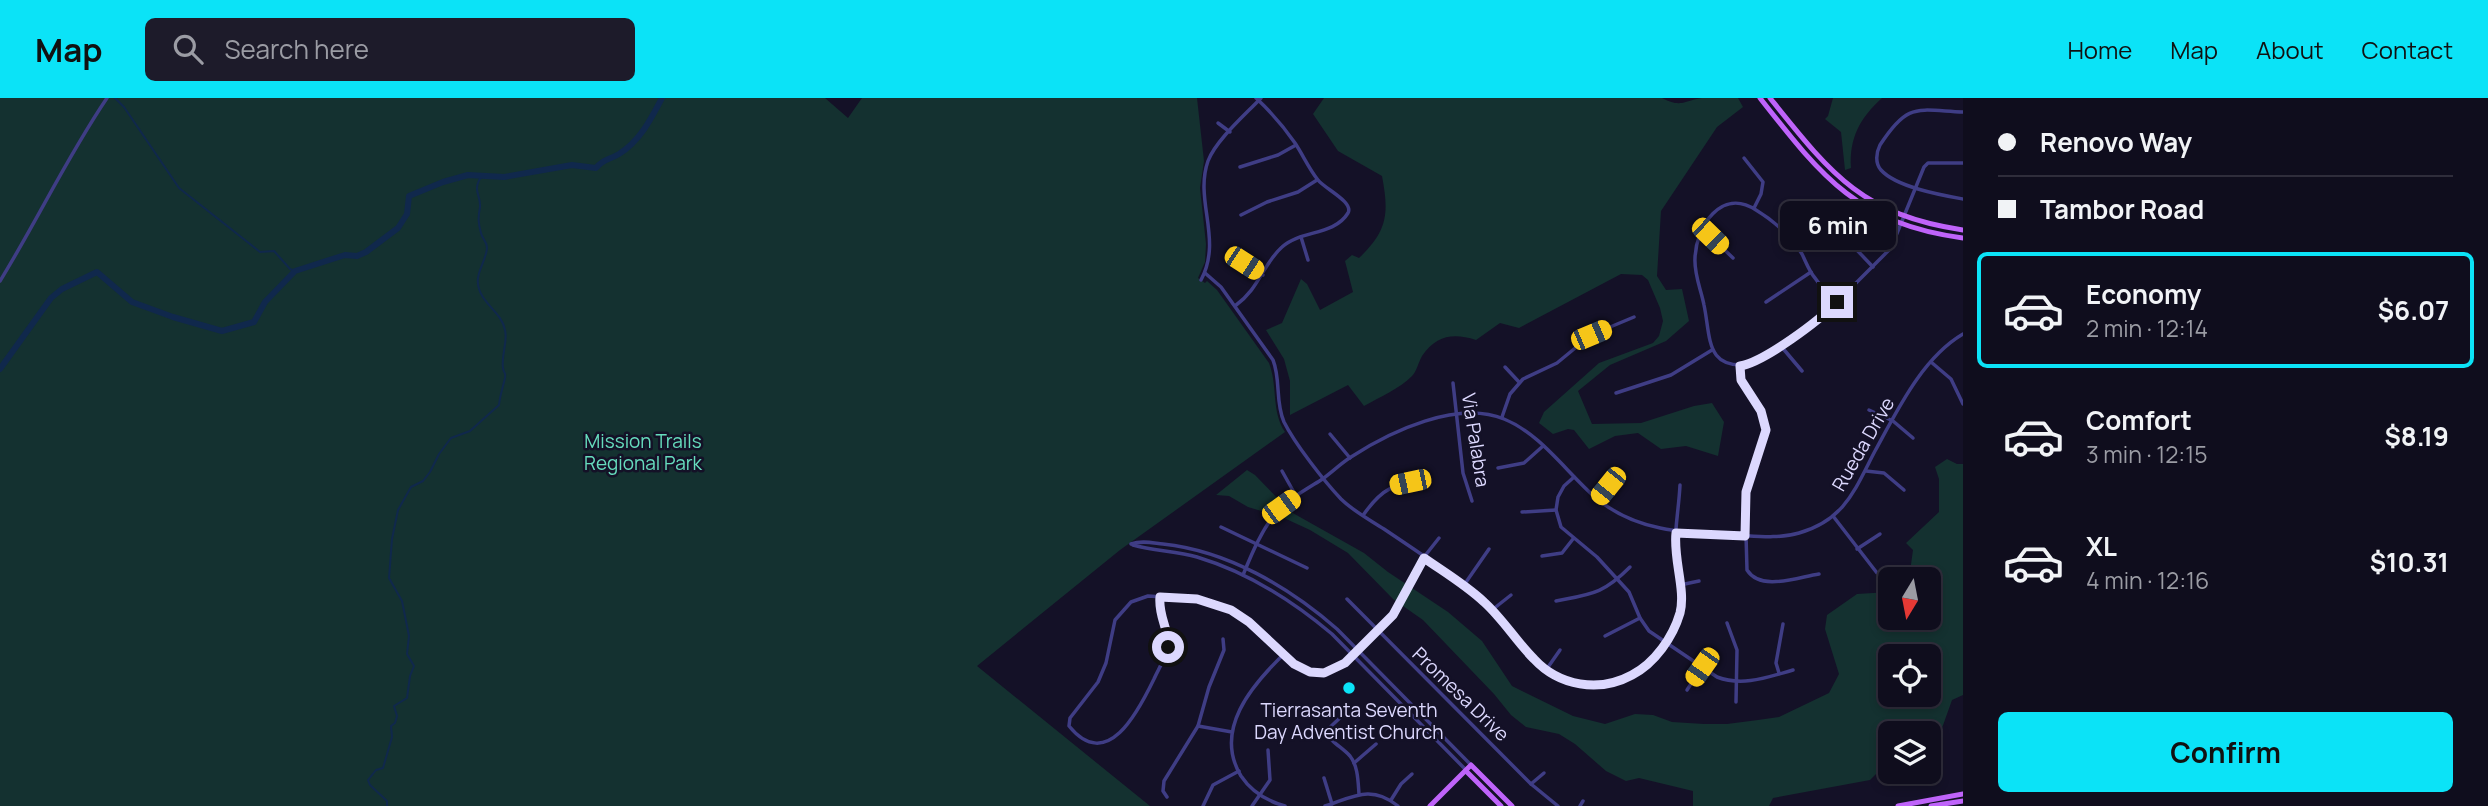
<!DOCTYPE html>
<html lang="en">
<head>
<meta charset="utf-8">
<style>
	:root { --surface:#0f0d1d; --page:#1d1b2a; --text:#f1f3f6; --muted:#9b9ca4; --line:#2f2d3b; --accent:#0be3f7 }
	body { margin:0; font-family:Manrope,sans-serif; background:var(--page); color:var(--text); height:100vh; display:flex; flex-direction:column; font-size:26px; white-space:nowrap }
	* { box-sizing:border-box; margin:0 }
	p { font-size:23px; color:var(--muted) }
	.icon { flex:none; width:38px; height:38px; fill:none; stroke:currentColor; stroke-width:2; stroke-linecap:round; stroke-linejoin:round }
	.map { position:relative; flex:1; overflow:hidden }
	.panel { display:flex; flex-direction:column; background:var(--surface); width:525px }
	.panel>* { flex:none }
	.guide { display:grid; align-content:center; height:154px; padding:0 35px; background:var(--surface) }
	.needle { width:46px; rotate:190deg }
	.buttons { position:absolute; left:1878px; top:469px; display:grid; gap:14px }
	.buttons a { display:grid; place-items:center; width:63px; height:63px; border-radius:10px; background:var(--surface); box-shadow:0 4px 10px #0003,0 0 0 2px var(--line); font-size:35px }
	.end { position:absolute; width:32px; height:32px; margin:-16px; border:9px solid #dcd8fe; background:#111; box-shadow:0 0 0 4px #111 }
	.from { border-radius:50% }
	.bubble { position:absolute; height:49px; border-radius:10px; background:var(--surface); box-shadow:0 4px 10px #0003,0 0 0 2px var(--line); font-size:23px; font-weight:700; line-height:49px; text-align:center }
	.car { position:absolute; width:21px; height:42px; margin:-21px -10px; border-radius:9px; box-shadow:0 0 5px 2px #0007; background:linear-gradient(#f5c518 24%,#345 0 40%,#f5c518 0 76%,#345 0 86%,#f5c518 0) }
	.guide b { display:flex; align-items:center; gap:24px; height:66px; font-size:26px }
	.guide b+b { border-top:2px solid var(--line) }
	.guide i { width:18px; height:18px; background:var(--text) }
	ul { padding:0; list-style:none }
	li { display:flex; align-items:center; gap:21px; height:116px; margin:0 14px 10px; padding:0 21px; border:4px solid transparent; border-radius:10px }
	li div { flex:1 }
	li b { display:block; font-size:26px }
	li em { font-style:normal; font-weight:700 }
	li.active { border-color:var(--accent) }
	li>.icon { width:63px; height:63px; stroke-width:1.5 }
	.primary-button { display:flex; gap:14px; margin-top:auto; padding:14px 35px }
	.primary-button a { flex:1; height:80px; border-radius:10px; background:var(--accent); color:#111; font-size:28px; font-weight:700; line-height:80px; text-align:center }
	header { display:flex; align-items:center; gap:42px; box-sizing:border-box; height:98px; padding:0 35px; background:var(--accent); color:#111 }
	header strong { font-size:33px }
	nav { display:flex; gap:38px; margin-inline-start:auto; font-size:24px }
	.search { width:490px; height:63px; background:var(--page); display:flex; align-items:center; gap:18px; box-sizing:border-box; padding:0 24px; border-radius:10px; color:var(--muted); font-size:26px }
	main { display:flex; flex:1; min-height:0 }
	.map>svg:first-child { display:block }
	.green { fill:#143130; fill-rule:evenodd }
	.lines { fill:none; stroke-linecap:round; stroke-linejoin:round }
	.stream { stroke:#10284c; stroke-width:2 }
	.river { stroke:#10284c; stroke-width:6 }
	.minor { stroke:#3f3d85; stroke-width:3.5 }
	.major { stroke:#bf63fa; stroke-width:5 }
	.route { stroke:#dcd8fe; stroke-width:9 }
	.poi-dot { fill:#0be3f7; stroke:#141127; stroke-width:2.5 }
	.labels { text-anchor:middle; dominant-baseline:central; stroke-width:5; stroke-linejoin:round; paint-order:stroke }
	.street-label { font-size:19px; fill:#dcd8fe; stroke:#141127 }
	.park-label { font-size:19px; fill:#66dcbd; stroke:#141127 }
	.poi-label { font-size:19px; fill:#dcd8fe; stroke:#141127 }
</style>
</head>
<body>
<header>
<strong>Map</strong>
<div class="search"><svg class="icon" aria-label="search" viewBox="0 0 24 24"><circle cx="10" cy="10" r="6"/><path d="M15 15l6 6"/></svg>Search here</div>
<nav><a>Home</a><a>Map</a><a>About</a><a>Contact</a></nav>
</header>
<main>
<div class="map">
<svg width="1963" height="708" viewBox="0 0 1963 708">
	<rect width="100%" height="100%" fill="#141127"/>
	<g class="green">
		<path d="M0,0H825L848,20L862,0H1197L1204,63L1200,90L1206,146L1205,164L1198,180L1205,185L1207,183L1217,192L1269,265C1278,288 1271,313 1285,334L1120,452L977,568L1150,708H0Z"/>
		<path d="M1324,0H1662C1681,10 1683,3 1702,0C1713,0 1726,0 1738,0L1743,9L1717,29L1661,113L1657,178L1666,192L1682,191L1689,223L1666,243L1610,267L1578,293L1592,326L1641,325L1694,308L1712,305L1724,324L1718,358L1686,348L1661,351L1638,335L1615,338L1589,351L1574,332L1568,331L1553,336L1539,325L1544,314L1599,265L1653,245L1659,238L1663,223L1660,210L1648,182L1642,177L1621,176L1519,230L1500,225L1476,242C1453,235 1437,237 1422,258C1418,265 1417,273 1412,278C1399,291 1380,299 1364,308L1348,287L1290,317V283L1284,261L1266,232L1282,225L1301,181L1307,186L1320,212L1353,194L1345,163L1352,157L1359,160C1388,133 1389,115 1382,78L1338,53L1313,16Z"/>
		<path d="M1833,0H1882C1860,20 1849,40 1851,70L1845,72L1841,34L1825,21L1828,18Z"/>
		<path d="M1947,361L1957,366H1963V597L1952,602L1931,661H1929L1928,635H1890V665H1887L1870,682L1773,700L1769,708H1693V693L1639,680L1626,683L1606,673L1575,646L1559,636L1526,629L1511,617L1494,596L1423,522L1393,501L1348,455L1310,432L1284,420L1248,409L1229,398L1216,397L1247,372L1255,377L1291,414L1364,455L1388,474L1448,514L1482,543L1512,588L1573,618L1605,626L1635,616L1653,617L1672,624L1704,626H1727L1758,622L1779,619L1829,595L1839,576L1825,531L1827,517L1857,496L1890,494V520H1928V481H1909L1913,452L1906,445L1939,414V381L1935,369ZM1890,558H1928V597H1890Z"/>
	</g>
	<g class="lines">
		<g class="stream">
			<polyline points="115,0 124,9 179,90 260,154 274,153 290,171 295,173"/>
			<path d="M387,708V703L370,687L368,682L376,672L383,670L392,639L391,628L395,625L397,618L394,608L407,600L410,578L414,568L407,556L409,538L402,503L389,480L392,441L398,412L411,389L423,383L430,374L439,356L451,340L470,333L499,307C500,297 503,289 505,280C506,273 504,277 503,270C501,257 508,244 505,232C502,215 483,206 479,191C474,176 486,164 487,150C487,143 482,141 481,135C478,125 478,119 480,109C481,97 472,93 481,79"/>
		</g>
		<path class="river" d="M0,271L51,200L62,191L97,174L132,204L173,219L222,233L254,224L265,204L295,173L345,157L357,158L366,154L398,130L407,116L409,98L443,84L468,77L504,79L572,67L596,70C603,61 609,62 619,56C640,43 651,21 662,0"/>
		<g class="minor">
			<path d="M1963,14C1916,12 1908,4 1880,47C1876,55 1875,65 1881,72C1896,89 1941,97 1963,101"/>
			<polyline points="1218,25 1230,34"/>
			<polyline points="1744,60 1763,84 1761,96 1754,110"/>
			<polyline points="1240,69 1278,57 1296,47"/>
			<polyline points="1241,117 1267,104 1298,94 1317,82"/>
			<polyline points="1702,133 1710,138 1733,160"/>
			<polyline points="1786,135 1800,123"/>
			<polyline points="1301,139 1308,162"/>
			<polyline points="1854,149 1873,169"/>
			<polyline points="1244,165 1263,177"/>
			<path d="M1205,175L1221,189L1273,262C1281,282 1275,304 1284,324C1295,346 1324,383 1341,401C1353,413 1370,422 1384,431C1415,452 1448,473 1475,496C1502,519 1519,555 1548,573C1601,606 1667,573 1680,514C1685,493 1674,472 1675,450C1675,429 1679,408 1680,387"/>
			<path d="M1201,182C1223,141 1194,103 1208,63C1216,42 1245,17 1261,0"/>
			<path d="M0,183C37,123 67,59 107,0"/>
			<polyline points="1766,204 1811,174"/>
			<path d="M1837,204C1829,196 1821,189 1815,180C1809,173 1806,164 1802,156C1791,138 1774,123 1756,112C1721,89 1696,129 1695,160C1694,177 1701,191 1704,207C1711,240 1705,273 1752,266L1828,213L1891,150L1924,69L1928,65H1963"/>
			<path d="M1235,208C1260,190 1262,167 1282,149C1300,132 1334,138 1348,115C1354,104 1325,91 1318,82C1309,71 1303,57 1295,45C1284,29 1270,13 1256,0"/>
			<polyline points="1780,247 1802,273"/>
			<polyline points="1931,264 1951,281 1963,306"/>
			<path d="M1740,268L1741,282L1761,313L1766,332L1745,401L1747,472C1761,494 1798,479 1819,476"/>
			<polyline points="1505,269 1519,284"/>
			<polyline points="1453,285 1463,375 1472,403"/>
			<polyline points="1616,295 1671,277 1712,252"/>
			<polyline points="1869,312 1893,323 1913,340"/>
			<polyline points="1502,319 1510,296 1523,281 1557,265 1591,237 1634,219"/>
			<polyline points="1330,336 1350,360"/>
			<polyline points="1498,370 1524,365 1543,348"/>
			<polyline points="1282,373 1296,398"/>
			<polyline points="1866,373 1884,375 1904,392"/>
			<path d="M1574,379L1564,388L1558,399L1556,412L1561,429L1597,459L1629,494L1640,520L1649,533L1717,579C1743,589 1768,579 1793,572"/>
			<polyline points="1597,400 1618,375"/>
			<polyline points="1522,414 1556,412"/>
			<path d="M1364,416C1383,389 1394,387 1426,381"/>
			<polyline points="1833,418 1877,475"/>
			<polyline points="1221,429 1307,470"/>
			<path d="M1131,446C1142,442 1153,445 1163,446C1228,453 1289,489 1337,531L1471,667"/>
			<path d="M1133,447C1153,453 1176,453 1197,459C1247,474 1293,503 1332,536L1466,672"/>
			<polyline points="1857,451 1880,436"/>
			<polyline points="1542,458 1562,455 1573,441"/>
			<path d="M1243,477C1252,455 1262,431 1278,412C1290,400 1307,391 1321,382C1331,375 1340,366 1351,359C1391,333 1457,302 1504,321C1541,336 1566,374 1596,400C1636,434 1686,435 1736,437C1756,438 1779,441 1799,435C1845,422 1855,391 1875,353C1897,313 1922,260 1963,236"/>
			<polyline points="1464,487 1489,451"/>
			<polyline points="1680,487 1699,483"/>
			<path d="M1160,499C1158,520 1170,529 1168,546C1167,558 1159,570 1154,581C1138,614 1107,675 1069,628L1070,620L1098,584L1106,565L1115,522L1131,504L1148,498L1197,501L1212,504L1231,512L1249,524L1294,566L1310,574L1324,575L1345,565L1393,517L1424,459L1439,440"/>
			<polyline points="1347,501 1531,686 1558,708"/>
			<path d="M1556,503C1592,496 1603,496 1630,469"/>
			<polyline points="1492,512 1511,497"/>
			<polyline points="1727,525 1737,552 1736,604"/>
			<polyline points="1605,538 1640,520"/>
			<path d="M1284,556C1252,587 1213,632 1241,678C1251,693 1267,703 1285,708"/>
			<polyline points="1546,572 1560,552"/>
			<polyline points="1779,575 1776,565 1783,526"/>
			<polyline points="1687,592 1702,569"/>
			<path d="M1343,617L1326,633C1330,644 1342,649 1350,658C1358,668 1358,683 1359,696"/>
			<polyline points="1198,628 1232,634"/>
			<polyline points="1354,665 1376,646"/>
			<polyline points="1324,680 1332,706"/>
			<polyline points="1531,686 1544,675"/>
			<polyline points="1167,699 1163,693 1164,683 1198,628 1209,589 1224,552 1223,541"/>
			<polyline points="1391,702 1401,686 1412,676"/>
			<polyline points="1203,708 1213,687 1239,673"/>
			<polyline points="1252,708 1270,682 1268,652"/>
			<path d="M1325,708C1353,699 1371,686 1398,708"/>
			<polyline points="1580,708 1583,703"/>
		</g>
		<g class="major">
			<path d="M1760,0C1822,79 1858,126 1963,140"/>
			<path d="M1770,0C1831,76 1862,117 1963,132"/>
			<polyline points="1466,673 1501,708"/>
			<polyline points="1430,708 1471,667 1512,708"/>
			<polyline points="1898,708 1963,696"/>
			<polyline points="1931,708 1963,703"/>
		</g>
	</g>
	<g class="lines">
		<path class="route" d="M1168,549C1169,530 1158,519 1160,499L1197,501L1231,512L1249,524L1294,566L1310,574L1324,575L1345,565L1393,517L1424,460C1444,474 1466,487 1484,504C1503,521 1516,543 1534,561C1559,588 1599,595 1632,577C1655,565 1673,539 1680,515C1686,492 1673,461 1676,435L1745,438L1746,394L1766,332L1761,313L1741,282L1740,268C1764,264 1819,223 1837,204"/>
	</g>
	<circle class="poi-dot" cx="1349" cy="590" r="7"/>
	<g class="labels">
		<g class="street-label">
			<text transform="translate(1476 342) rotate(81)">Via Palabra</text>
			<text transform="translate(1863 346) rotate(-60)">Rueda Drive</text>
			<text transform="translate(1461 596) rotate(44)">Promesa Drive</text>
		</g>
		<g class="park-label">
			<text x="643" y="343">Mission Trails<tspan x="643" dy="22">Regional Park</tspan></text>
		</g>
		<g class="poi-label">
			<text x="1349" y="612">Tierrasanta Seventh<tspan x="1349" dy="22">Day Adventist Church</tspan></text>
		</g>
	</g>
</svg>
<div class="buttons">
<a><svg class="needle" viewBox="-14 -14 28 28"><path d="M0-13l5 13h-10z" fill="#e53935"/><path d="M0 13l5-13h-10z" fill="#9b9ca4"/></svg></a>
<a><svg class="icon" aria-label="locate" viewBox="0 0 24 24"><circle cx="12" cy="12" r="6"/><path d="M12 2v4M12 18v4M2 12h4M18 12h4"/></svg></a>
<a><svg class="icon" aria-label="layers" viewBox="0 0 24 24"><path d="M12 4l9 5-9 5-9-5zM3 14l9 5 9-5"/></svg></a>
</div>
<i class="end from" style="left:1168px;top:549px"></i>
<i class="end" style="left:1837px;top:204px"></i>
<div class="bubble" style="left:1780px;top:103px;width:116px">6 min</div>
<i class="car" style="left:1710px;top:138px;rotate:134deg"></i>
<i class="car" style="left:1244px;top:165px;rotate:123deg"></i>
<i class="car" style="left:1591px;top:237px;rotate:67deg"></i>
<i class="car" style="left:1410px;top:384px;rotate:258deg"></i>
<i class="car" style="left:1608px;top:388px;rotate:219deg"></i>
<i class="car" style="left:1281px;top:409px;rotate:54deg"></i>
<i class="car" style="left:1702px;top:569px;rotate:215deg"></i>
</div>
<section class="panel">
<div class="guide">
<b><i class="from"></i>Renovo Way</b>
<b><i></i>Tambor Road</b>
</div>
<ul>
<li class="active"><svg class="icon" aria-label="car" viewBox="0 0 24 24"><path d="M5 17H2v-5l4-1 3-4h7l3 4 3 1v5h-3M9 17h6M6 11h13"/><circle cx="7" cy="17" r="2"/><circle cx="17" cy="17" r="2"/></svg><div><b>Economy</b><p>2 min · 12:14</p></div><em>$6.07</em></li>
<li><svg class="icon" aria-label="car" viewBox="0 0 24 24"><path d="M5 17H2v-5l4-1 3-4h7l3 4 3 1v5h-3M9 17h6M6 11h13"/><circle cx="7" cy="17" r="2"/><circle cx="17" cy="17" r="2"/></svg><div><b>Comfort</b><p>3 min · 12:15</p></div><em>$8.19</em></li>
<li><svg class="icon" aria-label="car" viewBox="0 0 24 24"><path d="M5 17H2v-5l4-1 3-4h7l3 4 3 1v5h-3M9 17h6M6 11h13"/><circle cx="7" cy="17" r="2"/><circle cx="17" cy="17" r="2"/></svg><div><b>XL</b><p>4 min · 12:16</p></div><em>$10.31</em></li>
</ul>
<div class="primary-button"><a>Confirm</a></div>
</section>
</main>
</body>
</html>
